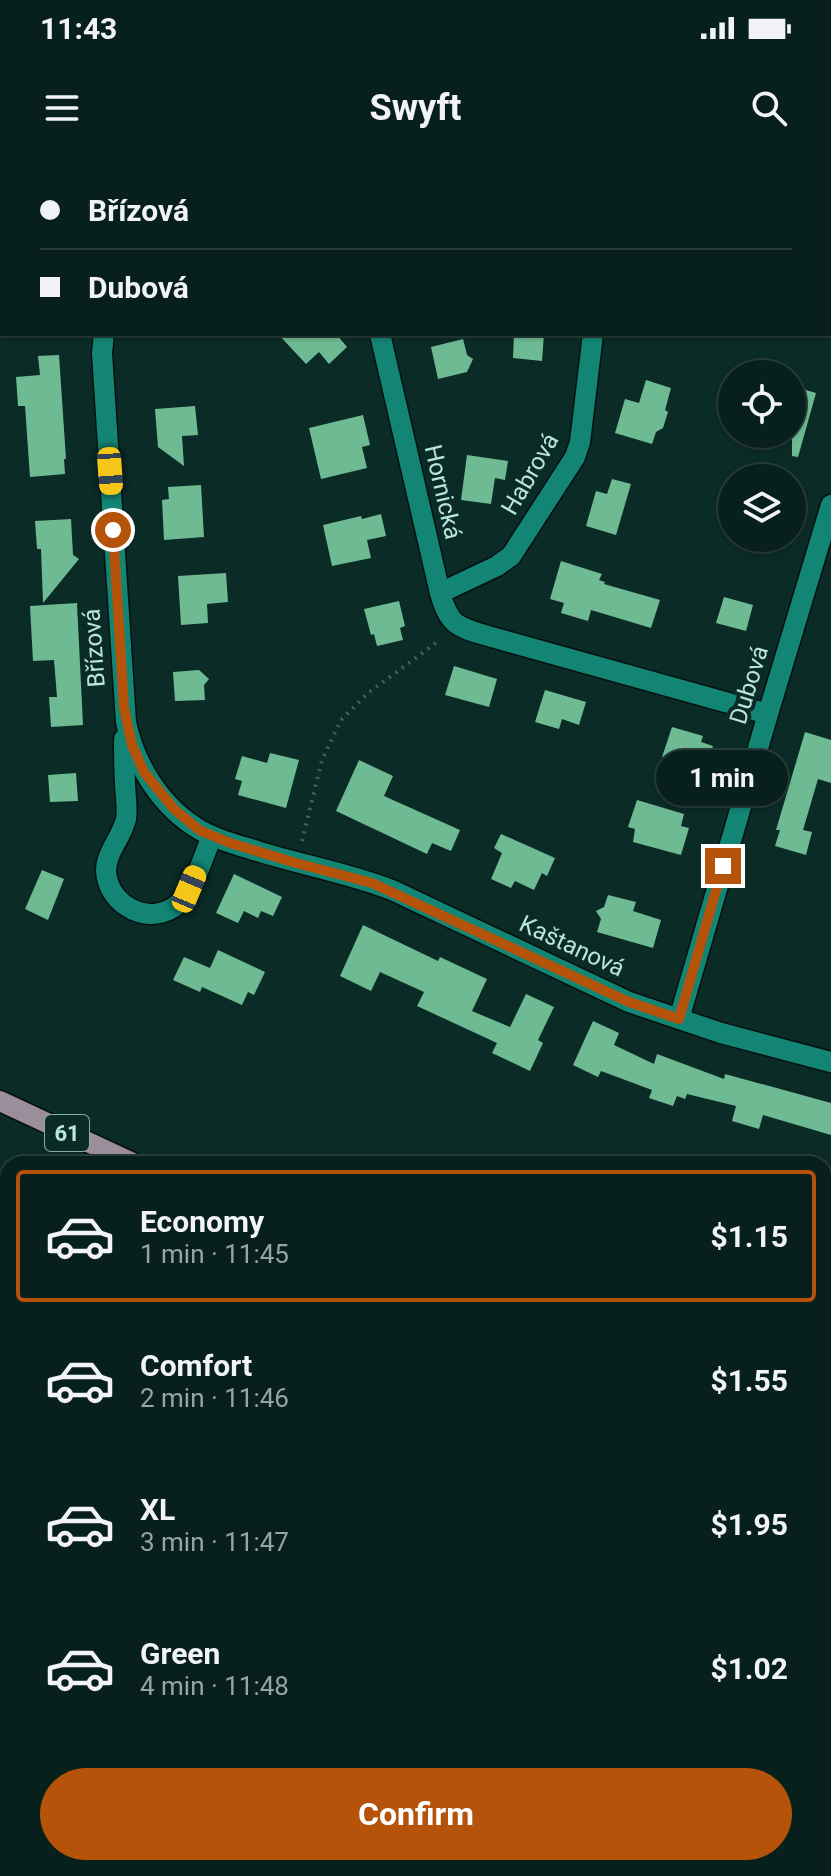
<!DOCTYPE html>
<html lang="en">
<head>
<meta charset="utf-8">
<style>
	:root { --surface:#08201c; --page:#162d29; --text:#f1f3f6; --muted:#98a3a3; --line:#293e3b; --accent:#b45309 }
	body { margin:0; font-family:Roboto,sans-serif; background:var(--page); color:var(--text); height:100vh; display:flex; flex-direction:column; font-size:30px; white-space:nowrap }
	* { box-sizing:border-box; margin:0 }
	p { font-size:26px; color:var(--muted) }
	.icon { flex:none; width:44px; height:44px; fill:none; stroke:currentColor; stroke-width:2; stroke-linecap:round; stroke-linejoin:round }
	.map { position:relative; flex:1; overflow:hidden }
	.drawer { position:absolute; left:0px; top:996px; width:832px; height:720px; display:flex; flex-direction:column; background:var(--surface); border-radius:24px 24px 0 0; box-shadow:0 2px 6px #0004,0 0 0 2px var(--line) }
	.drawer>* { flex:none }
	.guide { position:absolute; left:0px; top:0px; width:832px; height:176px; box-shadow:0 2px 6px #0004,0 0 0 2px var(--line); display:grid; align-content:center; height:176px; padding:0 40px; background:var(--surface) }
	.buttons { position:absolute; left:718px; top:200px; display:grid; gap:16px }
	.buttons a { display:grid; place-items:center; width:88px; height:88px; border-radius:50%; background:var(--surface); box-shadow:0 2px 6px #0004,0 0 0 2px var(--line); font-size:40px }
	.end { position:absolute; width:36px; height:36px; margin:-18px; border:10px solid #b45309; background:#fff; box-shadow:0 0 0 4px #fff }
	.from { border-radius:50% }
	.bubble { position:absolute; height:56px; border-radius:28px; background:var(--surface); box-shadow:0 2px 6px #0004,0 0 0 2px var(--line); font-size:26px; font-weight:700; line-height:56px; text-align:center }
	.car { position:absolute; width:24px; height:48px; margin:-24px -12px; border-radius:10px; box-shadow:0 0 6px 2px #0007; background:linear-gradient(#f5c518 24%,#345 0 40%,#f5c518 0 76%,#345 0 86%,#f5c518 0) }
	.guide b { display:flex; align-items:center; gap:28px; height:76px; font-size:30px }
	.guide b+b { border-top:2px solid var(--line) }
	.guide i { width:20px; height:20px; background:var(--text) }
	ul { padding:14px 0 0; list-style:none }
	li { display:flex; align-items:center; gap:24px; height:132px; margin:0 16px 12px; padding:0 24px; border:4px solid transparent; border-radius:8px }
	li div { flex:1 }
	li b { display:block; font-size:30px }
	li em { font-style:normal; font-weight:700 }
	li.active { border-color:var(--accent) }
	li>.icon { width:72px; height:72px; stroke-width:1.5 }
	.action { display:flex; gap:16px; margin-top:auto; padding:16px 40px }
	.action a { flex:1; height:92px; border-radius:48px; background:var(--accent); color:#fff; font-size:32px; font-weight:700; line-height:92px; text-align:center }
	.status { display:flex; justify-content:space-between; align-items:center; height:56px; padding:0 40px; background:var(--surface); direction:ltr }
	.status svg { height:22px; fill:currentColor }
	header { display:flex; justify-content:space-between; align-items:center; height:104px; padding:0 40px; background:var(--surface); font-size:36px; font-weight:700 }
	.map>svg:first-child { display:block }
	.building { fill:#6ebb93 }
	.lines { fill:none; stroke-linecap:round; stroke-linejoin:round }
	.minor-casing { stroke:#05110e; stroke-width:23 }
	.primary-casing { stroke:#05110e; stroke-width:23 }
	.path { stroke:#40645e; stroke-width:4; stroke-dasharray:2 6; stroke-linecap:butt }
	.minor { stroke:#128575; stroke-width:20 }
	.primary { stroke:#9c8d9a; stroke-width:20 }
	.route { stroke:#b45309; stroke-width:10 }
	.labels { text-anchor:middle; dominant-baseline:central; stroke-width:8; stroke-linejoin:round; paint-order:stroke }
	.shield { fill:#0b2b26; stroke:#85aea5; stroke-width:2 }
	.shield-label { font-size:22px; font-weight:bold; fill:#b9e6dc }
	.street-label { font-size:24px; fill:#b9e6dc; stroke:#0b2b26 }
</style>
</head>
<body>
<div class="status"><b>11:43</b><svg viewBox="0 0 49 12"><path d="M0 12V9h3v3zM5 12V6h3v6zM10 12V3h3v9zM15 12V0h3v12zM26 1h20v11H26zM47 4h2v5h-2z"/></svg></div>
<header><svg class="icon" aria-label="menu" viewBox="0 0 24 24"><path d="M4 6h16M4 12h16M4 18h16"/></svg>Swyft<svg class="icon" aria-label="search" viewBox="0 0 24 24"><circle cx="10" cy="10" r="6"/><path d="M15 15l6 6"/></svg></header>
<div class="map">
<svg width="831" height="1716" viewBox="0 0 831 1716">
	<rect width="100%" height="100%" fill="#0b2b26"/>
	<g class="building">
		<polygon points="278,174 338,174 337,175 347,187 329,204 319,192 306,204"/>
		<polygon points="514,174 544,174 542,201 513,198"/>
		<polygon points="463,179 467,195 473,199 467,212 438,219 431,187"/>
		<polygon points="59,195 66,299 64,299 65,314 30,317 25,246 18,246 16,217 40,215 38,196"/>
		<polygon points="646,220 671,228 665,250 668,252 663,268 656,272 652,284 615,273 625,239 639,243"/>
		<polygon points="792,226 816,233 798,297 792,296"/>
		<polygon points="195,246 198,275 182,276 184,306 158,287 155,249"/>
		<polygon points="363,255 370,285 362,287 367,308 321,319 309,268"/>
		<polygon points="467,295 508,301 505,320 495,318 491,344 461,340"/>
		<polygon points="612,319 631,324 616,375 586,366 596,331 607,334"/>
		<polygon points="201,325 204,377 164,380 162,340 169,339 168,327"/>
		<polygon points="381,354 386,376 367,380 371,398 332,406 323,365 361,356 362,359"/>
		<polygon points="71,359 73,395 79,399 43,443 41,389 37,389 35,361"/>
		<polygon points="561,401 602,414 599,420 605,422 604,424 660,440 651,468 591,450 588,461 561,453 564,443 550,439"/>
		<polygon points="226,413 228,442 207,444 208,463 181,465 178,416"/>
		<polygon points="724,437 753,445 746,471 716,463"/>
		<polygon points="399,441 405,466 400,468 403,480 377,486 374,474 371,475 364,449"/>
		<polygon points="77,443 83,565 51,567 49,537 57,537 54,500 33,501 30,446"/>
		<polygon points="454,506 497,519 489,547 445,535"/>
		<polygon points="199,510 209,519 204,525 205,540 175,541 173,512"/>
		<polygon points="545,530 586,542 579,565 562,559 559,569 535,562"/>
		<polygon points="672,567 703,576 701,582 713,586 706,611 662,597"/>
		<polygon points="805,572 831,580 831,623 818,619 803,670 812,672 806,695 775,686 780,670 776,670"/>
		<polygon points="270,593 299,600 286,648 238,635 242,621 235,619 242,596 267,603"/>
		<polygon points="359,600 393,616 384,636 460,670 451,691 432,683 427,694 336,651"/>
		<polygon points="76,613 78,641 50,642 48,615"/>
		<polygon points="637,640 684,654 681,666 689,668 681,695 633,682 635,669 628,667"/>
		<polygon points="501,674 555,698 547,716 542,713 534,730 515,721 511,728 491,719 502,693 494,688"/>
		<polygon points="42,710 64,719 48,760 25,749"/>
		<polygon points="234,714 282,737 273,756 261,751 258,758 244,751 238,763 216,753"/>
		<polygon points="608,735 636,742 633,751 661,760 653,788 597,772 601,759 596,751 604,747"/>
		<polygon points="363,765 438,801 440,797 487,819 472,851 510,867 526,834 554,847 538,880 543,883 530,911 492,893 497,883 417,846 424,832 380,812 371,831 340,816"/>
		<polygon points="218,790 265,812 254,835 248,832 242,845 202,827 200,832 173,820 184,797 210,808"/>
		<polygon points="593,861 619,873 614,885 654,904 657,894 724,919 725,914 831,943 831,975 763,955 759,969 732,961 736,946 687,934 685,939 677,936 673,946 649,938 652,930 601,911 598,917 573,905"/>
	</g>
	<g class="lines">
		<defs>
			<g id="minor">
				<polyline points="731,0 733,2"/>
				<polyline points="238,2 240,0"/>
				<polyline points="694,2 696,0"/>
				<polyline points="830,94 831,94"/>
				<path d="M104,174L102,193L126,562C135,605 161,647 200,670C217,680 238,685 257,691C302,705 348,713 392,730L629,842L721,873L831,902"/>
				<path d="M380,174L440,433C449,465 457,467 488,476L768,554"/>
				<polyline points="440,433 497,406 511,396 575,297 580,282 593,174"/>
				<path d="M124,579C124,593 124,608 125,622C125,634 128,648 126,659C122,677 106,692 106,711C108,747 152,768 179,743C194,729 204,695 212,676"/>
				<polyline points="679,859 768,554 831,345"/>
			</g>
			<g id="primary">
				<polyline points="0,941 135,1004"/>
				<polyline points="824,1325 831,1328"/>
			</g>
		</defs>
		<use href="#minor" class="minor-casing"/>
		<use href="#primary" class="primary-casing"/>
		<g class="path">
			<polyline points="627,2 629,0"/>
			<polyline points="302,681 322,600 341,560 368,533 440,480"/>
		</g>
		<use href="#minor" class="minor"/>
		<use href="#primary" class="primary"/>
	</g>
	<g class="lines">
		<polyline class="route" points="113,370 124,547 132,585 144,612 174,649 199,670 230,683 296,703 372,723 629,842 679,859 723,706"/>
	</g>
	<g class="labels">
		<rect class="shield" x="45" y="955" width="44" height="36" rx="6"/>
		<g class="shield-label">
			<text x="67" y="973">61</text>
		</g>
		<g class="street-label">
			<text transform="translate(530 314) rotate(-60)">Habrová</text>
			<text transform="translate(443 332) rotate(77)">Hornická</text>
			<text transform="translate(94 488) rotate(-94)">Břízová</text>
			<text transform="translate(749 525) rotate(-73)">Dubová</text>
			<text transform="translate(572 786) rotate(25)">Kaštanová</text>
		</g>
	</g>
</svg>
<div class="buttons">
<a><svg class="icon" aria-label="locate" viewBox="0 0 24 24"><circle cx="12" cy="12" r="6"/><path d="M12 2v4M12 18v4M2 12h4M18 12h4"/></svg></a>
<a><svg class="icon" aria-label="layers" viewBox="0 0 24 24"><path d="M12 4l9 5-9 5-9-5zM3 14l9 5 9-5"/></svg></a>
</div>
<i class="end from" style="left:113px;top:370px"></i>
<i class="end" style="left:723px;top:706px"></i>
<div class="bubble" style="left:656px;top:590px;width:132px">1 min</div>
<i class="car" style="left:110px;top:311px;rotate:176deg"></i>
<i class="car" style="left:189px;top:729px;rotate:23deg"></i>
<div class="guide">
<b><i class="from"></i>Břízová</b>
<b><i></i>Dubová</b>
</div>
<section class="drawer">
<ul>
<li class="active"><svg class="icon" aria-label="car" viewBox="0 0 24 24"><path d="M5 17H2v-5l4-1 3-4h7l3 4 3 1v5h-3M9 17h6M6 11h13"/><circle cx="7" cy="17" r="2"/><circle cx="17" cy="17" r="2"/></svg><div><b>Economy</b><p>1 min · 11:45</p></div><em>$1.15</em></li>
<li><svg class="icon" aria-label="car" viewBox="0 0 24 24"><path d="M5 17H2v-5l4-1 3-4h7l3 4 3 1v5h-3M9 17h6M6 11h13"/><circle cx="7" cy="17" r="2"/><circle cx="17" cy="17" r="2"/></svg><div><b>Comfort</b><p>2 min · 11:46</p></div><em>$1.55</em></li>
<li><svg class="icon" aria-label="car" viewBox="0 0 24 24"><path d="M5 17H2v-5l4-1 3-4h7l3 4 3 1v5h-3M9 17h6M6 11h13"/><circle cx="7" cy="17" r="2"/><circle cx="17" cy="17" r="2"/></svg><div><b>XL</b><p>3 min · 11:47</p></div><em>$1.95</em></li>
<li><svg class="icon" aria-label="car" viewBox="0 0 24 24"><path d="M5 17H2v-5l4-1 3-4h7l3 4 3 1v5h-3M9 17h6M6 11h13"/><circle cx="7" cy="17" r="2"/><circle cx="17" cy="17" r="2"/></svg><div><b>Green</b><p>4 min · 11:48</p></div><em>$1.02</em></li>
</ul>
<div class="action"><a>Confirm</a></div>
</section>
</div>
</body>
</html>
